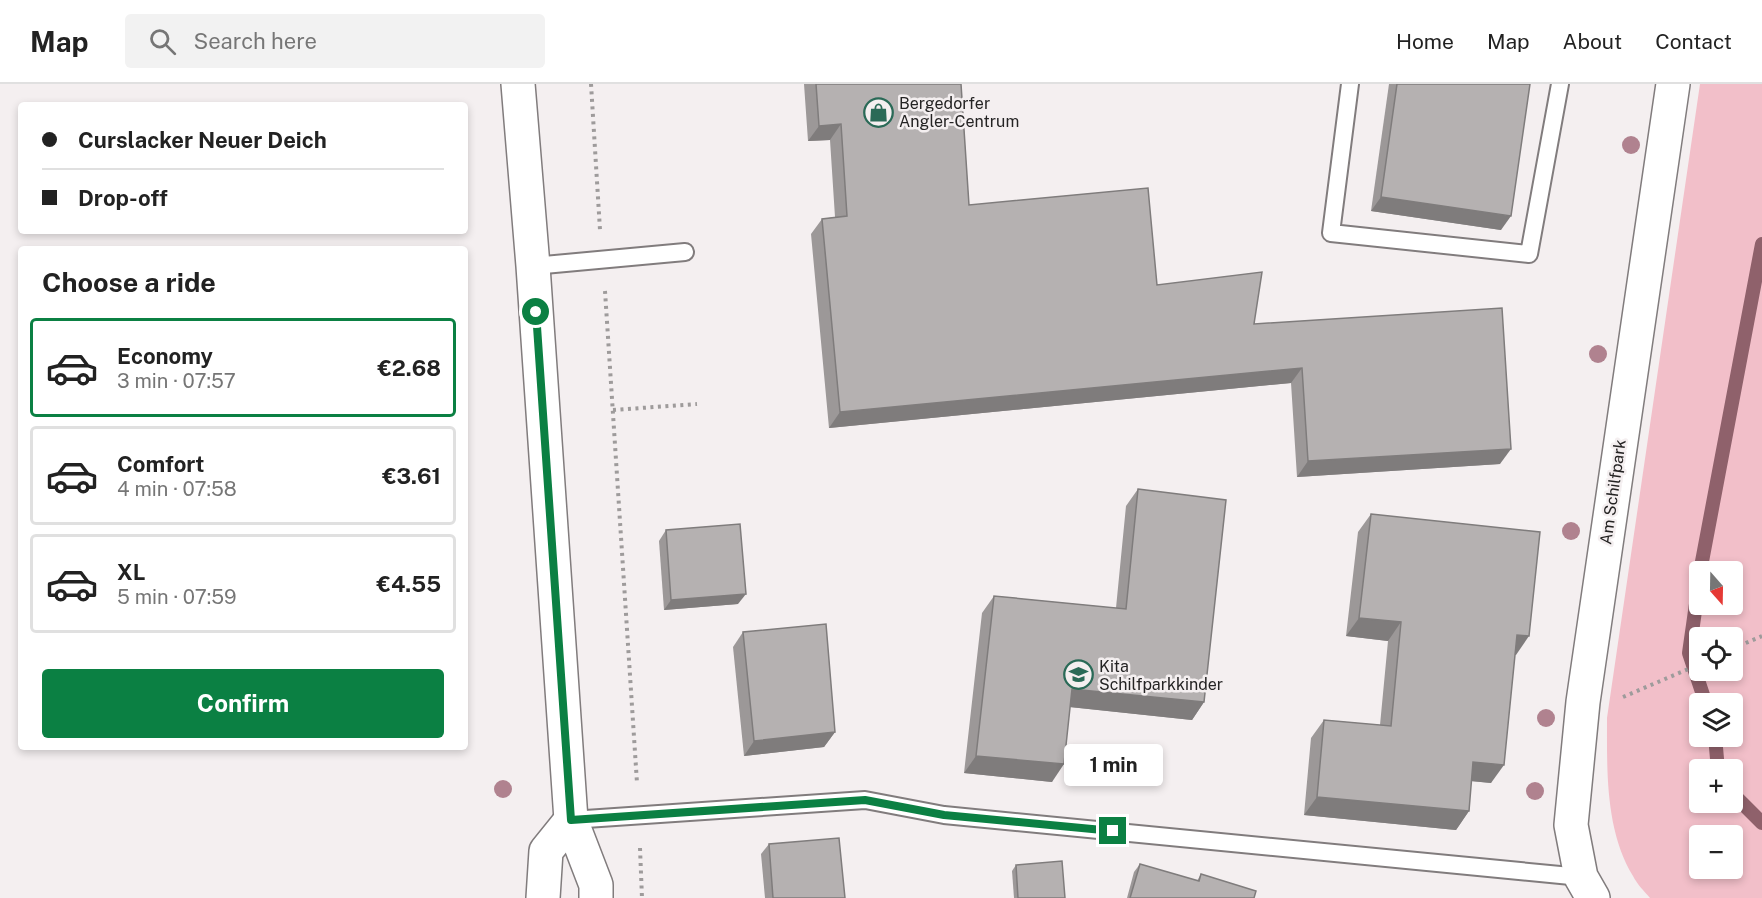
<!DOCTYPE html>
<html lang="en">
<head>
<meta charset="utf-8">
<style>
	:root { --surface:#fff; --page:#f2f2f2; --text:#222; --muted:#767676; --line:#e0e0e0; --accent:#0b8043 }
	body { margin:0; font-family:"Public Sans",sans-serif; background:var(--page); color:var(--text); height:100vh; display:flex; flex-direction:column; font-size:22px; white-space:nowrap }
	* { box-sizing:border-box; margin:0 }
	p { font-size:20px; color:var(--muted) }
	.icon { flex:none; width:33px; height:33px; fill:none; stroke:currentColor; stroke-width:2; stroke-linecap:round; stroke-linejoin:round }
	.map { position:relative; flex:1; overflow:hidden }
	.drawer { position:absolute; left:18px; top:162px; width:450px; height:504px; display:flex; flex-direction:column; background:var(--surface); border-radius:6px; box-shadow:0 3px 9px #0003 }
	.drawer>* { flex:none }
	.guide { position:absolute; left:18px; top:18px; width:450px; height:132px; border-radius:6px; box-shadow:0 3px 9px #0003; display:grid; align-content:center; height:132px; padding:0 24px; background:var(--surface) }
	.needle { width:39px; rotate:160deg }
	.tools { position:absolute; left:1689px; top:477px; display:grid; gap:12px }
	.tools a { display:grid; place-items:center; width:54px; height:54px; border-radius:6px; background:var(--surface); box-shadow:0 3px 9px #0003; font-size:30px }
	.end { position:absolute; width:27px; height:27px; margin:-14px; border:8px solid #0b8043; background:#fff; box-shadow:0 0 0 3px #fff }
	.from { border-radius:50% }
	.bubble { position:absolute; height:42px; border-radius:6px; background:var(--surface); box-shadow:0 3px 9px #0003; font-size:20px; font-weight:700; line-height:42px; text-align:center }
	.guide b { display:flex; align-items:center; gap:21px; height:57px; font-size:22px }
	.guide b+b { border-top:2px solid var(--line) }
	.guide i { width:15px; height:15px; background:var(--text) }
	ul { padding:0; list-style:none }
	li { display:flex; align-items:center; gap:18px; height:99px; margin:0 12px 9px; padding:0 12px; border:3px solid var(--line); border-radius:6px }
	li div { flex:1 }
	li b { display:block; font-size:22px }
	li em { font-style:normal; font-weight:700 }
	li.selected { border-color:var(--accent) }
	li>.icon { width:54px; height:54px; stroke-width:1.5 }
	h2 { padding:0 24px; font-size:27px; line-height:72px }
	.primary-button { display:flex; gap:12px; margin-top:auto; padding:12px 24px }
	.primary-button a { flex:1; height:69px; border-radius:6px; background:var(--accent); color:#fff; font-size:24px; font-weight:700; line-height:69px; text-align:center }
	header { display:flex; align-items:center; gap:36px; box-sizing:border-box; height:84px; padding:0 30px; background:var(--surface); border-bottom:2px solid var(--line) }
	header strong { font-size:28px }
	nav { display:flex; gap:33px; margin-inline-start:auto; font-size:21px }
	.search { width:420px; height:54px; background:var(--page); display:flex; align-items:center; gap:15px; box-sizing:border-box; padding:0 21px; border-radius:6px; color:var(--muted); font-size:22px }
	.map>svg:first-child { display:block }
	.green { fill:#f2bfc9; fill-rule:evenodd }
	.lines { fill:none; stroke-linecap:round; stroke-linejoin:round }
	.stream { stroke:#8f616b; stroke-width:14 }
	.service-casing { stroke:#817c7d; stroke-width:20 }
	.minor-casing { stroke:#817c7d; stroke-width:36 }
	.secondary-casing { stroke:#817c7d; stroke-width:36 }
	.path { stroke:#9e9b9b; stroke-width:4; stroke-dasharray:3 4.5; stroke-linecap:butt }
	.service { stroke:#fff; stroke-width:16 }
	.minor { stroke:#fff; stroke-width:33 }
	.secondary { stroke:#fff; stroke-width:33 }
	.tree { fill:#b0828f }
	.wall { fill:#9c9898 }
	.shaded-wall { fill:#7f7c7c }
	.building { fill:#b5b1b1; stroke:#7f7c7c; stroke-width:1.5 }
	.route { stroke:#0b8043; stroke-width:8 }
	.labels { text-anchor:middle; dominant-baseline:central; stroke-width:5; stroke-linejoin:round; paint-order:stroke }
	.poi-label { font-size:16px; fill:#242323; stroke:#f4eff0; text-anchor:start }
	.street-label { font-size:16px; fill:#242323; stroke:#f4eff0 }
</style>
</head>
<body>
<header>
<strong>Map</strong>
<div class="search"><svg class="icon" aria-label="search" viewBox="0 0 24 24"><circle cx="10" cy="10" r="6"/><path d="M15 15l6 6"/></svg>Search here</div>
<nav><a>Home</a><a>Map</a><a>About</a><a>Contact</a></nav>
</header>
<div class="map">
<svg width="1762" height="814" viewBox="0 0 1762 814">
	<rect width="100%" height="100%" fill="#f4eff0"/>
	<path class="green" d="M1700,0H1762V814H1650C1644,807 1637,800 1633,792C1605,746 1607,686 1607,634ZM1700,488H1732V520H1700ZM1700,554H1732V586H1700ZM1700,620H1732V652H1700ZM1700,686H1732V718H1700ZM1700,752H1732V784H1700Z"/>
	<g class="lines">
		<g class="stream">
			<polyline points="1700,488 1762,160"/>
			<polyline points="1700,492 1689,569 1706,620"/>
			<polyline points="1715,652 1718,686"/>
			<polyline points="1732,709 1762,739"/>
		</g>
		<defs>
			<g id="service">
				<polyline points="1350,0 1331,149 1529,170 1560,0"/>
				<polyline points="533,182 685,168"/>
				<polyline points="571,736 865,716 944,731 1581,793"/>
			</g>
			<polyline id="minor" points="1593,814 1581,793 1571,741 1583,618 1673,0"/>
			<g id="secondary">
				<polyline points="518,0 533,182 571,736 596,801 596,814"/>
				<polyline points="543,814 546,767 571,736"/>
			</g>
		</defs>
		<use href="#service" class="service-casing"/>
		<use href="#minor" class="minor-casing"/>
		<use href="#secondary" class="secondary-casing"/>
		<g class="path">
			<polyline points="591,0 600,146"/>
			<polyline points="605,207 637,699"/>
			<polyline points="613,326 697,320"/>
			<polyline points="1732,565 1762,552"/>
			<polyline points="1623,613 1700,580"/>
			<polyline points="640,764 642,814"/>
		</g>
		<use href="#service" class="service"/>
		<use href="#minor" class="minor"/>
		<use href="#secondary" class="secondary"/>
	</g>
	<g class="tree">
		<circle cx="1631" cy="61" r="9"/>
		<circle cx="1598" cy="270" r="9"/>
		<circle cx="1571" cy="447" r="9"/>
		<circle cx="1546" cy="634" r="9"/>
		<circle cx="503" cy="705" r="9"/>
		<circle cx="1535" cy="707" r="9"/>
	</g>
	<g class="wall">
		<polygon points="804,0 961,0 969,121 1157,201 1254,240 1500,380 1297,393 1291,299 829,344 811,150 822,135 835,133 830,56 808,57"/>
		<polygon points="1389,0 1530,0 1501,146 1371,127"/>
		<polygon points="1138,405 1204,618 1192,636 1070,623 1052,698 964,689 982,529 994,512 1116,524 1126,422"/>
		<polygon points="1371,430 1516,571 1515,571 1491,699 1471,697 1469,727 1456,746 1304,731 1311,654 1324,636 1380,641 1388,557 1346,552 1358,448"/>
		<polygon points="666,446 738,520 664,526 659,457"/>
		<polygon points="743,548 835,648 824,663 744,672 733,563"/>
		<polygon points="769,760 845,814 765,814 761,770"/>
		<polygon points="1140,780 1197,797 1201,790 1254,814 1127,814 1134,788"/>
		<polygon points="1016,781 1065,814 1014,814 1012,787"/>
	</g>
	<g class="shaded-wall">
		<polygon points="841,40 830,56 808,57 819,42"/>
		<polygon points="1381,113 1511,132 1501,146 1371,127"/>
		<polygon points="1302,284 1291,299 829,344 840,328"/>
		<polygon points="1511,365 1500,380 1297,393 1308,377"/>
		<polygon points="746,510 738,520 664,526 671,516"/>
		<polygon points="1359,534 1401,538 1388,557 1346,552"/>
		<polygon points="1517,551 1529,552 1516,571 1504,570"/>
		<polygon points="1072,605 1204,618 1192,636 1060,622"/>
		<polygon points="835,648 824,663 744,672 754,657"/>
		<polygon points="976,672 1064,680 1052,698 964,689"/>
		<polygon points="1473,678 1504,681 1491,699 1460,696"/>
		<polygon points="1317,713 1469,727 1456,746 1304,731"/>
	</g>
	<g class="building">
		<polygon points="816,0 961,0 969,121 1148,104 1157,201 1262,188 1254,240 1502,224 1511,365 1308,377 1302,284 840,328 822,135 847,132 841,40 819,42"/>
		<polygon points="1397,0 1530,0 1511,132 1381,113"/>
		<polygon points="1138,405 1226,416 1204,618 1072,605 1064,680 976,672 994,512 1126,525"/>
		<polygon points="1371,430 1540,448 1529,552 1517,551 1504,681 1473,678 1469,727 1317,713 1324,636 1391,642 1401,538 1359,534"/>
		<polygon points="740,440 746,510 671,516 666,446"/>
		<polygon points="826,540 835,648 754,657 743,548"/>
		<polygon points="839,754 845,814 773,814 769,760"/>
		<polygon points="1062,777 1065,814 1018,814 1016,781"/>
		<polygon points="1140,780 1199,797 1201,790 1256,807 1254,814 1130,814"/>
	</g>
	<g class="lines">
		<polyline class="route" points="536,228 571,736 865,716 944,731 1113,747"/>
	</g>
	<defs>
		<symbol id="shop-ring" viewBox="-11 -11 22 22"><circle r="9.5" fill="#f4eff0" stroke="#2a6a57" stroke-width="1.5"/><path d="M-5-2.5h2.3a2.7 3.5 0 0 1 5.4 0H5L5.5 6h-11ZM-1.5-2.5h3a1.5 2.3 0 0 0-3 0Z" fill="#2a6a57"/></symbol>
		<symbol id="school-ring" viewBox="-11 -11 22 22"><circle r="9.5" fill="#f4eff0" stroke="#2a6a57" stroke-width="1.5"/><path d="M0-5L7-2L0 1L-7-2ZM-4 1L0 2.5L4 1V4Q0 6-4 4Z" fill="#2a6a57"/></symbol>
	</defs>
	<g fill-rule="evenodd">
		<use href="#shop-ring" x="862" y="12" width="33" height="33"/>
		<use href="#school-ring" x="1062" y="574" width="33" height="33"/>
	</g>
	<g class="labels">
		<g class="poi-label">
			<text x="899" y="19">Bergedorfer<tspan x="899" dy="18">Angler-Centrum</tspan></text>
			<text x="1099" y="582">Kita<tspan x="1099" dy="18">Schilfparkkinder</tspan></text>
		</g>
		<g class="street-label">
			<text transform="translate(1613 408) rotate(-82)">Am Schilfpark</text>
		</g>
	</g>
</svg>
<div class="tools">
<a><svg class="needle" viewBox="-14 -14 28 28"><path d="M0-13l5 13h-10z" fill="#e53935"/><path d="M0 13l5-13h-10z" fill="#767676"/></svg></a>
<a><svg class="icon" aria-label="locate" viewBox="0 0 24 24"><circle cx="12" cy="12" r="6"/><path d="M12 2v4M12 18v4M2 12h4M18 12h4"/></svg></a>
<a><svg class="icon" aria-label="layers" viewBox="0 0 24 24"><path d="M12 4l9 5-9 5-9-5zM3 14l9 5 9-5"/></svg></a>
<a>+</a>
<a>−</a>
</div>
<i class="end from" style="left:536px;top:228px"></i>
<i class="end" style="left:1113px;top:747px"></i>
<div class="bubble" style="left:1064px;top:660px;width:99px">1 min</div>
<div class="guide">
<b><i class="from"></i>Curslacker Neuer Deich</b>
<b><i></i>Drop-off</b>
</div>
<section class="drawer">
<h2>Choose a ride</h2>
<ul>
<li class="selected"><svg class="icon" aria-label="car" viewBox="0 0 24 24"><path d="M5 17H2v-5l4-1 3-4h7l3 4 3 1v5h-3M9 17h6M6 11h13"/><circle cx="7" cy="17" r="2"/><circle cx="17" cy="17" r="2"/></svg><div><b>Economy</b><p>3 min · 07:57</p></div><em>€2.68</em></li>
<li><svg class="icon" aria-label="car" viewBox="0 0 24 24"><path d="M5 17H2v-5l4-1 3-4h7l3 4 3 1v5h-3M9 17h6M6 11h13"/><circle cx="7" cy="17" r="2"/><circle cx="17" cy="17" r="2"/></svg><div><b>Comfort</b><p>4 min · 07:58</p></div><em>€3.61</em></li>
<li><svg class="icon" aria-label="car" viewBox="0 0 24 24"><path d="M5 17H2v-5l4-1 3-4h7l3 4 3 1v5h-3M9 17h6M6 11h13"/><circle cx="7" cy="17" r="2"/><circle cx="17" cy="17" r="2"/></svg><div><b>XL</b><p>5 min · 07:59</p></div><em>€4.55</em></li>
</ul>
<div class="primary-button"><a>Confirm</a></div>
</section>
</div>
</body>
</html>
